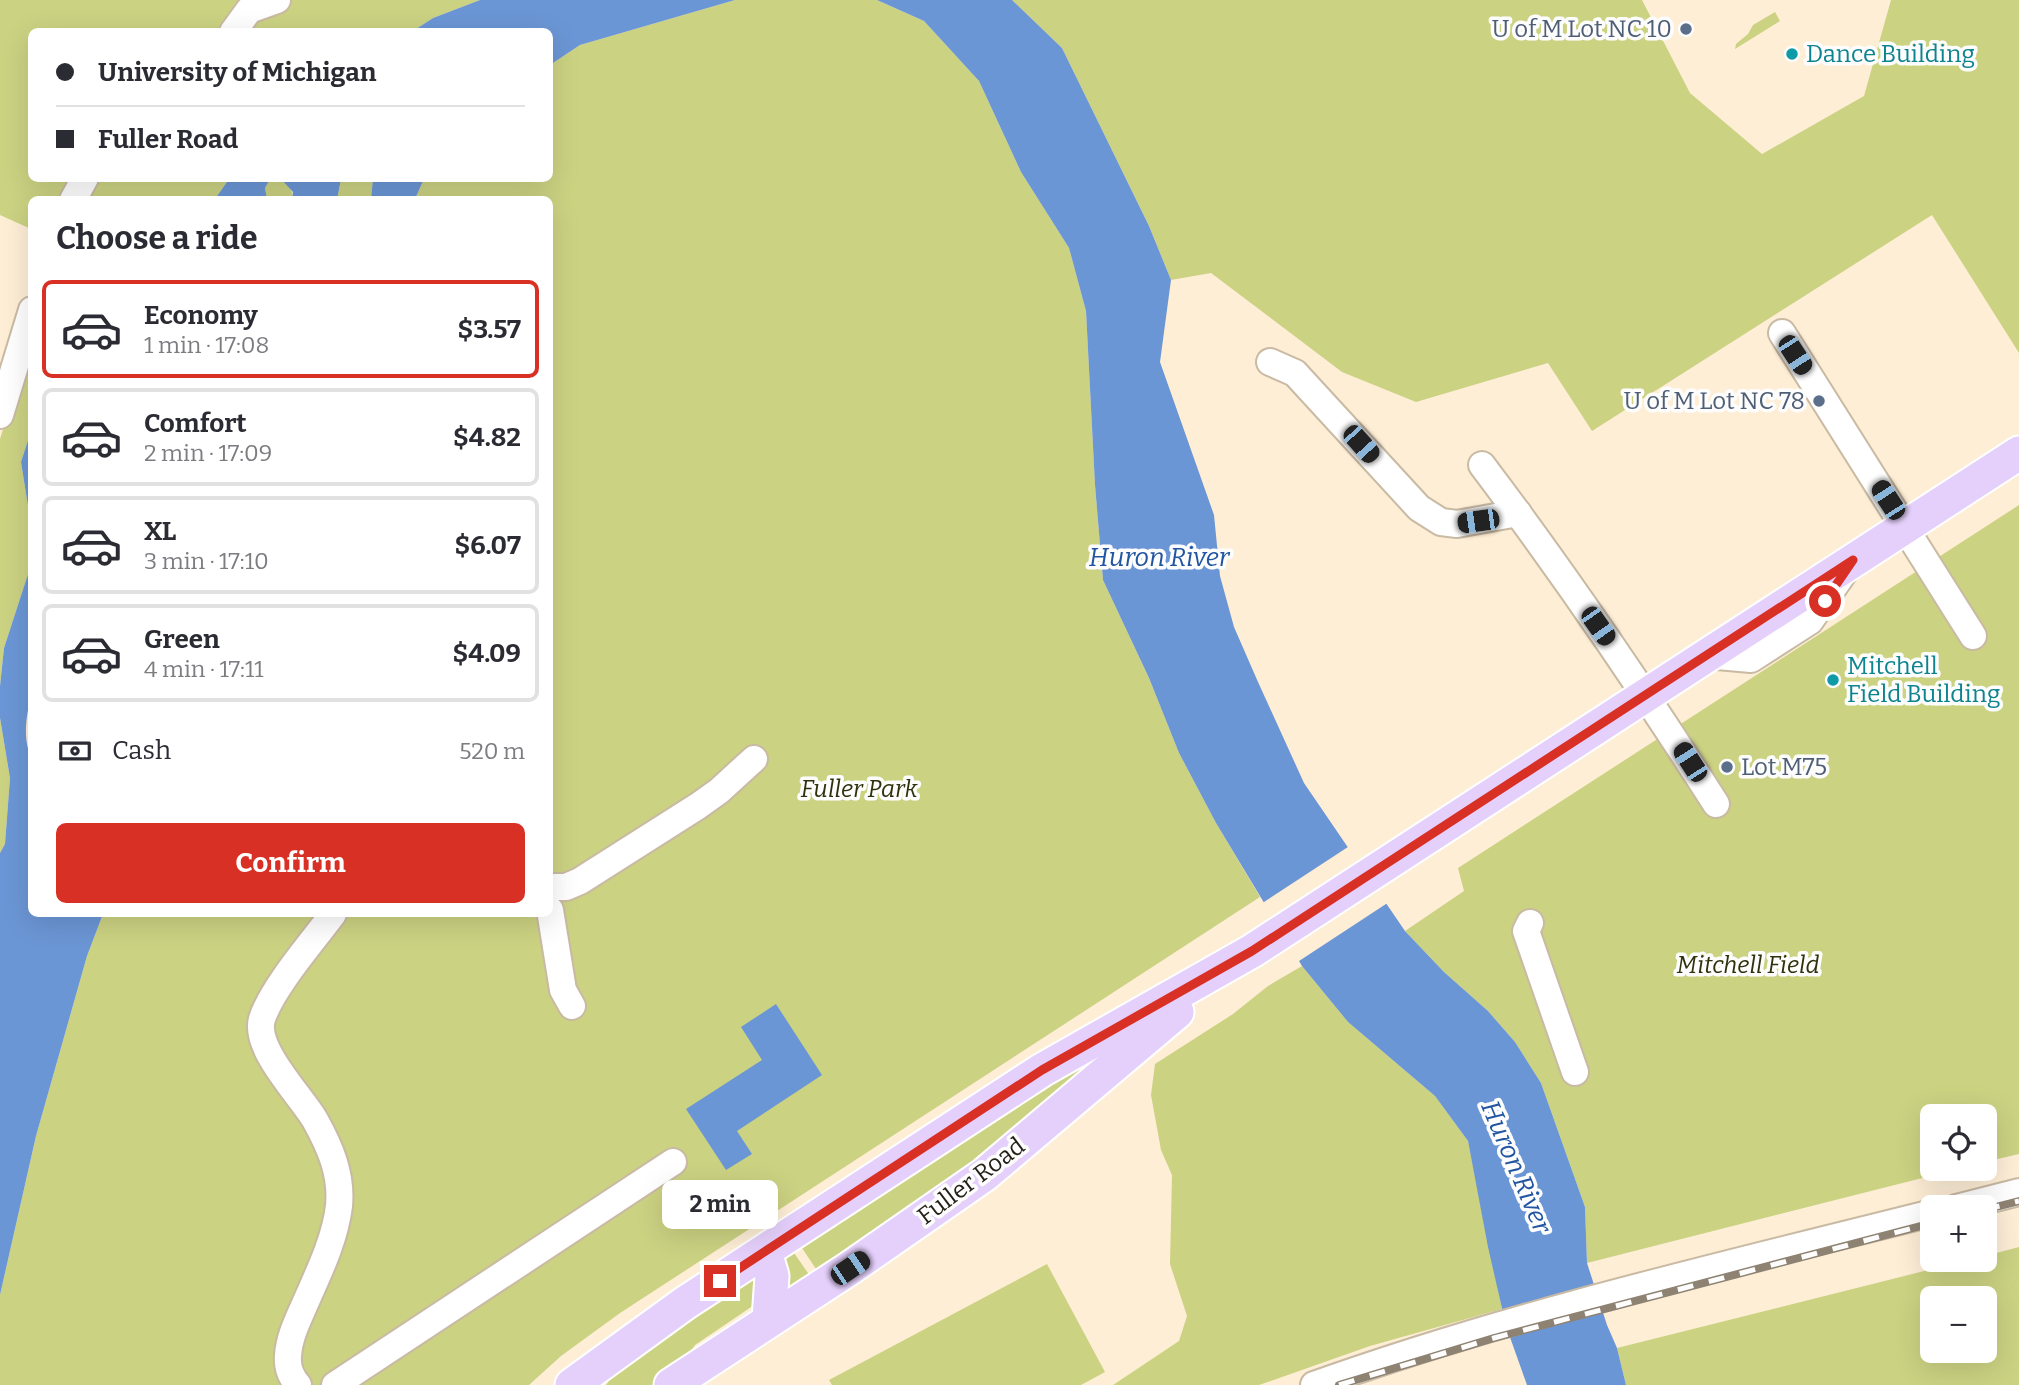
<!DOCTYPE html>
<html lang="en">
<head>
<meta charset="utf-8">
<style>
	:root { --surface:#fff; --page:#f7f7f7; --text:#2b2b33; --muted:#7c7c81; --line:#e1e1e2; --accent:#d93025 }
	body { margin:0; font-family:Bitter,serif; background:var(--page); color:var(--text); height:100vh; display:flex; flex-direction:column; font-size:26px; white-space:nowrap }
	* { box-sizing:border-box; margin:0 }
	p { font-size:23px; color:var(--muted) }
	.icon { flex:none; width:38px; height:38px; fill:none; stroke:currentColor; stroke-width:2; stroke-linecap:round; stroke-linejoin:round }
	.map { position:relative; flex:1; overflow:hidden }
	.panel { position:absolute; left:28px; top:196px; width:525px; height:721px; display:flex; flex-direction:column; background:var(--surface); border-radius:10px; box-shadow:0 7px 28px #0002 }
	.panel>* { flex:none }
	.top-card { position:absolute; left:28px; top:28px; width:525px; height:154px; border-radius:10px; box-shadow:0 7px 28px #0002; display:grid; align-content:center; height:154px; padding:0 28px; background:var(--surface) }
	.buttons { position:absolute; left:1920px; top:1104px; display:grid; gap:14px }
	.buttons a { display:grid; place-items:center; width:77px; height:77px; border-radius:10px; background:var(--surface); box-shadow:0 7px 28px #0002; font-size:35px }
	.end { position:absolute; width:32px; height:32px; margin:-16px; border:9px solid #d93025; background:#fff; box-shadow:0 0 0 4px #fff }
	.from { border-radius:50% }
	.bubble { position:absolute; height:49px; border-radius:10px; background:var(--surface); box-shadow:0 7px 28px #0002; font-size:23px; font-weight:700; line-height:49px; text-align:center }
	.car { position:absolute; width:21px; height:42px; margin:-21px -10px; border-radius:9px; box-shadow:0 0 5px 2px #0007; background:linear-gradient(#222 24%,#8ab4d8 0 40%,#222 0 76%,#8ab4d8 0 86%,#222 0) }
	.top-card b { display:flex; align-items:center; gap:24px; height:66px; font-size:26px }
	.top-card b+b { border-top:2px solid var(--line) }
	.top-card i { width:18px; height:18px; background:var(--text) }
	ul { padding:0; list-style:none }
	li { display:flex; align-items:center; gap:21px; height:98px; margin:0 14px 10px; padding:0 14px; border:4px solid var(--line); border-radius:10px }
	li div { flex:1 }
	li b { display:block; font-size:26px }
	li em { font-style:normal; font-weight:700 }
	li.selected { border-color:var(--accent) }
	li>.icon { width:63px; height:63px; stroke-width:1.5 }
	h2 { padding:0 28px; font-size:32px; line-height:84px }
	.pay { display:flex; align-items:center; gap:18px; height:77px; padding:0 28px; font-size:26px }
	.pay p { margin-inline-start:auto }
	.button { display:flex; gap:14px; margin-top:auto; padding:14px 28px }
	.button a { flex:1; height:80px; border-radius:10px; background:var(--accent); color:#fff; font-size:28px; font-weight:700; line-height:80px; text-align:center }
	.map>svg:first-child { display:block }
	.green { fill:#cbd282; fill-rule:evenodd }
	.water { fill:#6b96d5 }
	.pier { fill:#feeed6 }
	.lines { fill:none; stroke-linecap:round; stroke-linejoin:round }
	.minor-casing { stroke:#c9baa3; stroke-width:30 }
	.major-casing { stroke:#fff; stroke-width:37 }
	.minor { stroke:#fff; stroke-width:26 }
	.major { stroke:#e5d0fb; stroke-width:33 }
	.rail-casing { stroke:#8e8373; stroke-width:8 }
	.rail { stroke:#fdfdfd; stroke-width:5; stroke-dasharray:16; stroke-linecap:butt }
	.route { stroke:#d93025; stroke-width:9 }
	.service-dot { fill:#5c6f8a; stroke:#fdfdfd; stroke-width:2.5 }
	.culture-dot { fill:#0f9aa8; stroke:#fdfdfd; stroke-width:2.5 }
	.labels { text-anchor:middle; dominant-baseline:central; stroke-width:7; stroke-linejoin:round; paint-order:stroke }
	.service-label { font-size:24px; fill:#4e5e75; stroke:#fdfdfd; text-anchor:end }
	.culture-label { font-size:24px; fill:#0d838f; stroke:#fdfdfd; text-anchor:start }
	.park-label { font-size:24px; font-style:italic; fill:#30320e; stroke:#fdfdfd }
	.street-label { font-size:24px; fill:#252017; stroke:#fdfdfd }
	.water-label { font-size:26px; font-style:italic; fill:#2155a2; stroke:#fdfdfd }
</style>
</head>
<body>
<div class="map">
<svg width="2019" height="1385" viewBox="0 0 2019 1385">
	<rect width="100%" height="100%" fill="#feeed6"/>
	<g class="green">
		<polygon points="0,0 480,0 433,18 413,31 32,32 32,178 229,179 215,199 32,200 31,229 0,215"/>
		<polygon points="735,0 877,0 924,21 979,81 1021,172 1069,248 1086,311 1095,485 1103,580 1149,678 1179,753 1216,823 1260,897 620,1313 561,1356 529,1385 0,1385 0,1295 36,1136 87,956 103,914 550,914 550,200 415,199 424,179 550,178 550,65 580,45"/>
		<polygon points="1012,0 1642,0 1690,93 1762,154 1864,96 1891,0 2019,0 2019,353 1932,215 1592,431 1548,363 1416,402 1342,372 1211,273 1171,280 1149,226 1062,48"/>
		<polygon points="1775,12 1780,21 1735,49 1736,44 1748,34 1753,25"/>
		<polygon points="341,179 373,179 371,199 337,200"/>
		<path d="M281,180C289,183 293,191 292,199H267L265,188L268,182Z"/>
		<polygon points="31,339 31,431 21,462 28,506 30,568 4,648 0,686 0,439"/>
		<polygon points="2019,505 2019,1154 1985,1162 1984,1116 1932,1116 1932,1169 1958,1169 1587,1263 1585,1207 1541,1083 1515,1042 1488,1011 1444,972 1405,931 1464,891 1458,868"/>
		<polygon points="0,718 10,778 5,844 0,853"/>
		<polygon points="1302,966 1348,1022 1435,1096 1468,1141 1502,1309 1370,1346 1259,1385 1113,1385 1179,1341 1187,1316 1170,1264 1172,1175 1161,1150 1151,1095 1155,1064 1233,1014 1268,986"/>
		<polygon points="1191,988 1017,1135 818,1272 798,1242"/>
		<polygon points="790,1247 812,1279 788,1295 780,1254"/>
		<path d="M2019,1247V1385H1626L1617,1348L1968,1260H1984L1985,1256ZM1932,1298H1984V1351H1932Z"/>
		<polygon points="1047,1264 1105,1372 1081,1385 832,1385 829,1380"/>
		<polygon points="756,1270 757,1303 695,1345 680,1366 655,1385 606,1385 613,1375 676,1332 699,1307"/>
	</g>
	<g class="water">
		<polygon points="480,0 735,0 580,45 550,65 550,32 413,31 433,18"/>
		<polygon points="877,0 1012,0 1062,48 1149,226 1171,280 1160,362 1214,515 1220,576 1234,627 1258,682 1304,783 1405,931 1444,972 1488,1011 1515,1042 1541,1083 1585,1207 1587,1263 1607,1325 1617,1348 1626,1385 1527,1385 1506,1326 1488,1247 1468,1141 1435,1096 1348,1022 1302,966 1216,823 1179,753 1149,678 1103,580 1095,485 1086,311 1069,248 1021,172 979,81 924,21"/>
		<polygon points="229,179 270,179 265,188 267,199 215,199"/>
		<polygon points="281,179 281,178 341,179 337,200 292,199 293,192"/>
		<polygon points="373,179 373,178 424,179 415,199 371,199"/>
		<path d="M31,431L32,694C26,714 22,740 32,759V914H103L87,956L36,1136L0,1295V853L5,844L10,778L0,718V686L4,648L30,568L28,506L21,462Z"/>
		<polygon points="776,1004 822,1075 737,1131 752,1154 726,1170 686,1109 762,1060 741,1027"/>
	</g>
	<polygon class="pier" points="1351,845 1389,902 1296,963 1261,904"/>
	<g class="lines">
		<defs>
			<g id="minor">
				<polyline points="233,32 249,10 277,0"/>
				<polyline points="73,200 85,178"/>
				<polyline points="1782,333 1973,636"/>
				<polyline points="1270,362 1295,373 1419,508 1441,522 1457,524 1518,513"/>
				<polyline points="0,415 32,310"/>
				<path d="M1482,465C1565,575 1642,688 1716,804"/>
				<polyline points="1706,655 1751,659 1810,621 1847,568"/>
				<polyline points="550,887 566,887 580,881 698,806 719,791 754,759"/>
				<polyline points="550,910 563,990 572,1006"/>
				<polyline points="1530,923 1526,931 1575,1072"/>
				<polyline points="1956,1208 2019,1192"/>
				<path d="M298,1385C291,1377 287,1367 288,1356C289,1338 297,1322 304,1306C318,1274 335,1240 339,1206C342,1174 330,1147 315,1120C301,1096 253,1048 262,1019C272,988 312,942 333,914"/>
				<polyline points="335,1385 673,1162"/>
				<path d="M1314,1385C1516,1313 1725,1265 1932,1213"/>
			</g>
			<g id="major">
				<polyline points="765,1252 772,1276 769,1319"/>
				<polyline points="572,1385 685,1303 1042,1070 1252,951 2019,453"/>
				<polyline points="671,1385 850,1268 984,1175 1177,1012"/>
			</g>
		</defs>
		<use href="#minor" class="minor-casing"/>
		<use href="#major" class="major-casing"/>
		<use href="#minor" class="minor"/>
		<use href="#major" class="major"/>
		<defs>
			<g id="rail">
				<polyline points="1984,1210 2019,1201"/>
				<polyline points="1339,1385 1494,1338 1932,1223"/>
			</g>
		</defs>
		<use href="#rail" class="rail-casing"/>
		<use href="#rail" class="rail"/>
	</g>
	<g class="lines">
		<polyline class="route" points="720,1281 1042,1070 1252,951 1853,560 1825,601"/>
	</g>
	<g class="service-dot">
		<circle cx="1686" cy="29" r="7"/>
		<circle cx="1819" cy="401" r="7"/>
		<circle cx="1727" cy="767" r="7"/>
	</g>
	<g class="culture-dot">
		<circle cx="1792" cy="54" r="7"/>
		<circle cx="1833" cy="680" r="7"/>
	</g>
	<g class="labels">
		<g class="service-label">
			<text x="1672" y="29">U of M Lot NC 10</text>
			<text x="1805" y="401">U of M Lot NC 78</text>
			<text x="1741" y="767" text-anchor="start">Lot M75</text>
		</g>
		<g class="culture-label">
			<text x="1806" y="54">Dance Building</text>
			<text x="1847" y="666">Mitchell<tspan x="1847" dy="28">Field Building</tspan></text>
		</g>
		<g class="park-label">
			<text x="859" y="789">Fuller Park</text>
			<text x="1748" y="965">Mitchell Field</text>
		</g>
		<g class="street-label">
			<text transform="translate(971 1181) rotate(-37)">Fuller Road</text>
		</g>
		<g class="water-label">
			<text x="1159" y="557">Huron River</text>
			<text transform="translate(1516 1167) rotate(67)">Huron River</text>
		</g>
	</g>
</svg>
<div class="buttons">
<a><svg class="icon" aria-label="locate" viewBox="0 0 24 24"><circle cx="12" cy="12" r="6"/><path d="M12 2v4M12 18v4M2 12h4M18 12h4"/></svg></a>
<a>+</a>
<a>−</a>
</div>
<i class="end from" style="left:1825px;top:601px"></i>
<i class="end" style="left:720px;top:1281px"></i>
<div class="bubble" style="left:662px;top:1180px;width:116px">2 min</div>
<i class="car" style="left:1795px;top:355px;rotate:147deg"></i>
<i class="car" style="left:1361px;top:444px;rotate:138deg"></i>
<i class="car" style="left:1888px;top:500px;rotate:327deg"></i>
<i class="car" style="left:1478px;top:521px;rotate:262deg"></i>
<i class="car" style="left:1598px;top:626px;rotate:145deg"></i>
<i class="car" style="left:1690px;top:762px;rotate:327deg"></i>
<i class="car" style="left:850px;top:1268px;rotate:56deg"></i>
<div class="top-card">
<b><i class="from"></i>University of Michigan</b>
<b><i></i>Fuller Road</b>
</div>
<section class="panel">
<h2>Choose a ride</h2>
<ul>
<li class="selected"><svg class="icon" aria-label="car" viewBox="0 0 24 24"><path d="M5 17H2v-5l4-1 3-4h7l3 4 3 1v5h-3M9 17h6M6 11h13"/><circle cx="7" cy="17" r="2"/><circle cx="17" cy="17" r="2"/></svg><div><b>Economy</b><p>1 min · 17:08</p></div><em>$3.57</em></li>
<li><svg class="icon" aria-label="car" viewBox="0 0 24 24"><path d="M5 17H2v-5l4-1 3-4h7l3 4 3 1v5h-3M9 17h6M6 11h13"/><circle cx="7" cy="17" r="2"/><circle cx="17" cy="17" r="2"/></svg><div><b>Comfort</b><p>2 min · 17:09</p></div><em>$4.82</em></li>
<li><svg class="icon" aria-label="car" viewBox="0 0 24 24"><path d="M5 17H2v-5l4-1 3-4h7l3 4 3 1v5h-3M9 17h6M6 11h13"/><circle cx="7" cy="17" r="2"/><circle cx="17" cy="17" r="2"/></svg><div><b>XL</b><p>3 min · 17:10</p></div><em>$6.07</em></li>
<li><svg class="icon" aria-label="car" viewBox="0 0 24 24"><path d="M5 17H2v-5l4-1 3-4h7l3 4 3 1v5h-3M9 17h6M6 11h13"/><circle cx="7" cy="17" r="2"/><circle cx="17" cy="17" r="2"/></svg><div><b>Green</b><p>4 min · 17:11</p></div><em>$4.09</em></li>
</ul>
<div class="pay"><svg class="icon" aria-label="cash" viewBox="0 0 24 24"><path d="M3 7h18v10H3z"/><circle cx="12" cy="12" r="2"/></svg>Cash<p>520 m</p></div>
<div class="button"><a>Confirm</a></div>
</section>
</div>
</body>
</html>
